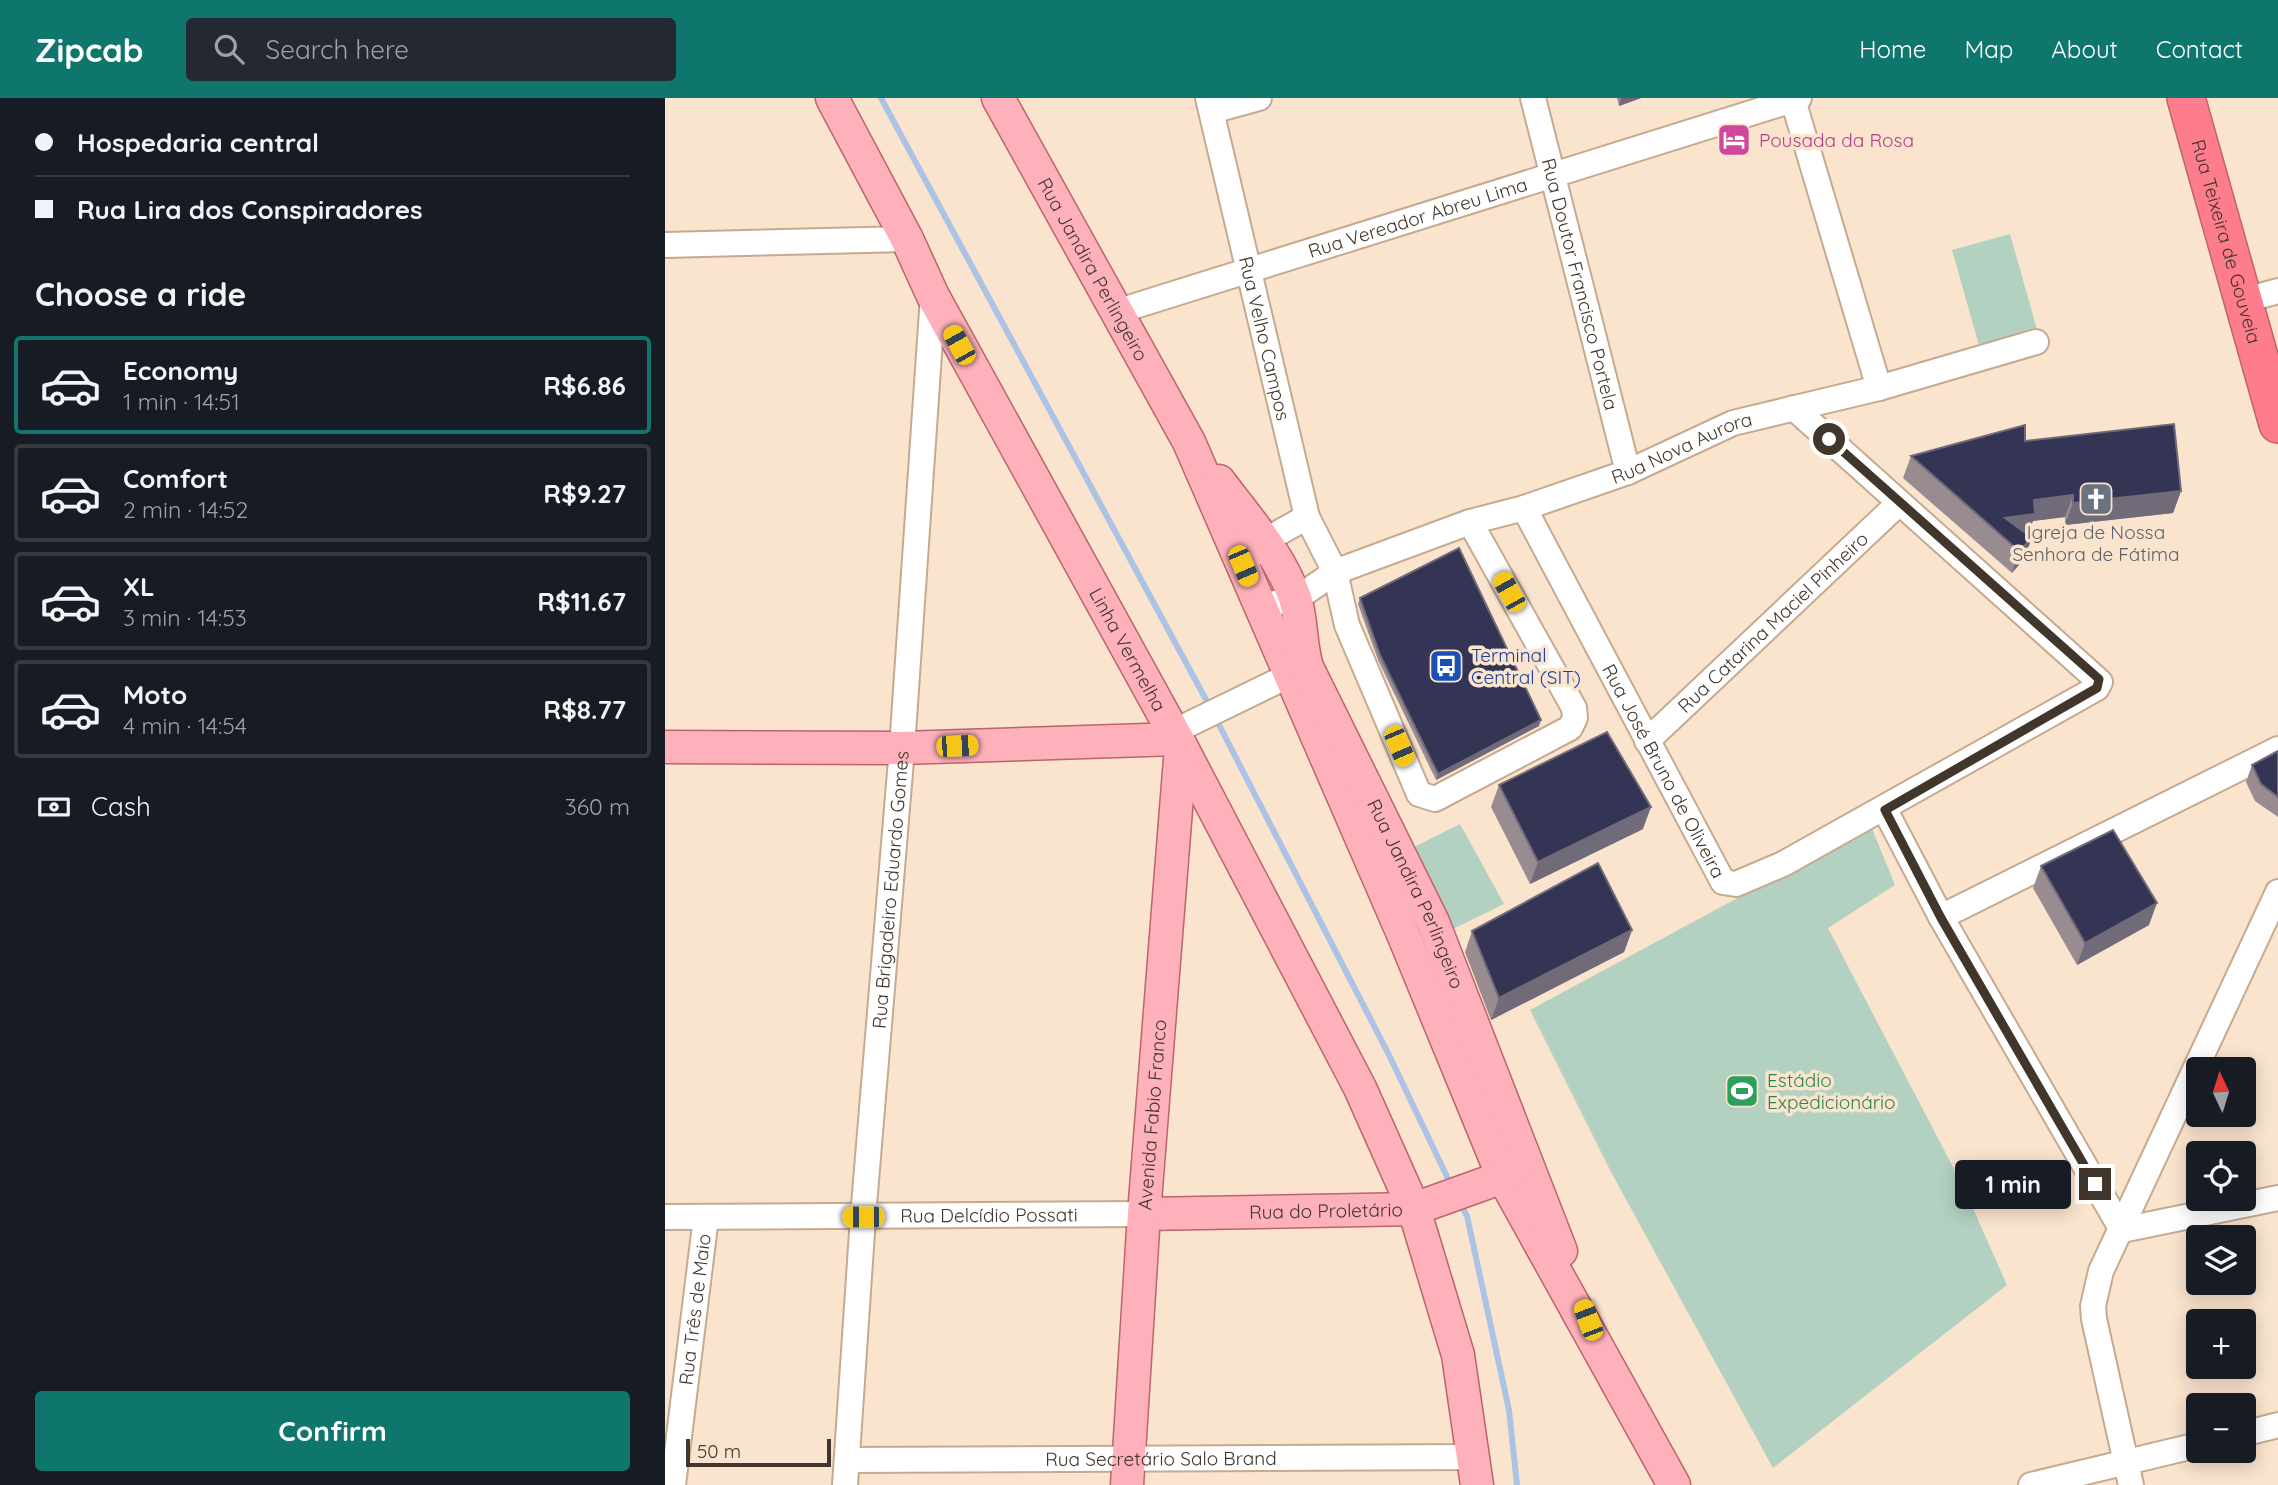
<!DOCTYPE html>
<html lang="en">
<head>
<meta charset="utf-8">
<style>
	:root { --surface:#171b24; --page:#242831; --text:#f1f3f6; --muted:#9ea1a6; --line:#363941; --accent:#0f766e }
	body { margin:0; font-family:Quicksand,sans-serif; background:var(--page); color:var(--text); height:100vh; display:flex; flex-direction:column; font-size:26px; white-space:nowrap }
	* { box-sizing:border-box; margin:0 }
	p { font-size:23px; color:var(--muted) }
	.icon { flex:none; width:38px; height:38px; fill:none; stroke:currentColor; stroke-width:2; stroke-linecap:round; stroke-linejoin:round }
	.map { position:relative; flex:1; overflow:hidden }
	.details { display:flex; flex-direction:column; background:var(--surface); width:665px }
	.details>* { flex:none }
	.top-card { display:grid; align-content:center; height:154px; padding:0 35px; background:var(--surface) }
	.needle { width:46px; rotate:356deg }
	.buttons { position:absolute; left:1521px; top:959px; display:grid; gap:14px }
	.buttons a { display:grid; place-items:center; width:70px; height:70px; border-radius:7px; background:var(--surface); box-shadow:0 4px 18px #0003; font-size:35px }
	.scale { position:absolute; left:21px; bottom:18px; width:145px; box-sizing:border-box; padding-left:7px; border:4px solid #41362b; border-top:0; font-size:19px; line-height:24px; white-space:nowrap; color:#41362b; -webkit-text-stroke:5px #fbe4ce; paint-order:stroke }
	.end { position:absolute; width:32px; height:32px; margin:-16px; border:9px solid #41362b; background:#fff; box-shadow:0 0 0 4px #fff }
	.from { border-radius:50% }
	.bubble { position:absolute; height:49px; border-radius:7px; background:var(--surface); box-shadow:0 4px 18px #0003; font-size:23px; font-weight:700; line-height:49px; text-align:center }
	.car { position:absolute; width:21px; height:42px; margin:-21px -10px; border-radius:9px; box-shadow:0 0 5px 2px #0007; background:linear-gradient(#f5c518 24%,#345 0 40%,#f5c518 0 76%,#345 0 86%,#f5c518 0) }
	.top-card b { display:flex; align-items:center; gap:24px; height:66px; font-size:26px }
	.top-card b+b { border-top:2px solid var(--line) }
	.top-card i { width:18px; height:18px; background:var(--text) }
	ul { padding:0; list-style:none }
	li { display:flex; align-items:center; gap:21px; height:98px; margin:0 14px 10px; padding:0 21px; border:4px solid var(--line); border-radius:7px }
	li div { flex:1 }
	li b { display:block; font-size:26px }
	li em { font-style:normal; font-weight:700 }
	li.current { border-color:var(--accent) }
	li>.icon { width:63px; height:63px; stroke-width:1.5 }
	h2 { padding:0 35px; font-size:32px; line-height:84px }
	.pay { display:flex; align-items:center; gap:18px; height:77px; padding:0 35px; font-size:26px }
	.pay p { margin-inline-start:auto }
	.primary-button { display:flex; gap:14px; margin-top:auto; padding:14px 35px }
	.primary-button a { flex:1; height:80px; border-radius:7px; background:var(--accent); color:#fff; font-size:28px; font-weight:700; line-height:80px; text-align:center }
	header { display:flex; align-items:center; gap:42px; box-sizing:border-box; height:98px; padding:0 35px; background:var(--accent); color:#fff }
	header strong { font-size:33px }
	nav { display:flex; gap:38px; margin-inline-start:auto; font-size:24px }
	.search { width:490px; height:63px; background:var(--page); display:flex; align-items:center; gap:18px; box-sizing:border-box; padding:0 24px; border-radius:7px; color:var(--muted); font-size:26px }
	main { display:flex; flex:1; min-height:0 }
	.map>svg:first-child { display:block }
	.green { fill:#b3d1c1 }
	.lines { fill:none; stroke-linecap:round; stroke-linejoin:round }
	.stream { stroke:#abc4e5; stroke-width:6 }
	.minor-casing { stroke:#c6aa90; stroke-width:28 }
	.major-casing { stroke:#bc646b; stroke-width:35 }
	.highway-casing { stroke:#bc646b; stroke-width:40 }
	.minor { stroke:#fff; stroke-width:24 }
	.major { stroke:#feb1bb; stroke-width:32 }
	.highway { stroke:#fe7d8d; stroke-width:37 }
	.wall { fill:#988c91 }
	.shaded-wall { fill:#706a79 }
	.building { fill:#343554; stroke:#706a79; stroke-width:2 }
	.route { stroke:#41362b; stroke-width:9 }
	.labels { text-anchor:middle; dominant-baseline:central; stroke-width:7; stroke-linejoin:round; paint-order:stroke }
	.hotel-label { font-size:19px; fill:#b23c85; stroke:#fbe4ce; text-anchor:start }
	.street-label { font-size:19px; fill:#41362b; stroke:#fbe4ce }
	.worship-label { font-size:19px; fill:#5b616d; stroke:#fbe4ce }
	.transit-label { font-size:19px; fill:#164399; stroke:#fbe4ce; text-anchor:start }
	.leisure-label { font-size:19px; fill:#27864d; stroke:#fbe4ce; text-anchor:start }
</style>
</head>
<body>
<header>
<strong>Zipcab</strong>
<div class="search"><svg class="icon" aria-label="search" viewBox="0 0 24 24"><circle cx="10" cy="10" r="6"/><path d="M15 15l6 6"/></svg>Search here</div>
<nav><a>Home</a><a>Map</a><a>About</a><a>Contact</a></nav>
</header>
<main>
<section class="details">
<div class="top-card">
<b><i class="from"></i>Hospedaria central</b>
<b><i></i>Rua Lira dos Conspiradores</b>
</div>
<h2>Choose a ride</h2>
<ul>
<li class="current"><svg class="icon" aria-label="car" viewBox="0 0 24 24"><path d="M5 17H2v-5l4-1 3-4h7l3 4 3 1v5h-3M9 17h6M6 11h13"/><circle cx="7" cy="17" r="2"/><circle cx="17" cy="17" r="2"/></svg><div><b>Economy</b><p>1 min · 14:51</p></div><em>R$6.86</em></li>
<li><svg class="icon" aria-label="car" viewBox="0 0 24 24"><path d="M5 17H2v-5l4-1 3-4h7l3 4 3 1v5h-3M9 17h6M6 11h13"/><circle cx="7" cy="17" r="2"/><circle cx="17" cy="17" r="2"/></svg><div><b>Comfort</b><p>2 min · 14:52</p></div><em>R$9.27</em></li>
<li><svg class="icon" aria-label="car" viewBox="0 0 24 24"><path d="M5 17H2v-5l4-1 3-4h7l3 4 3 1v5h-3M9 17h6M6 11h13"/><circle cx="7" cy="17" r="2"/><circle cx="17" cy="17" r="2"/></svg><div><b>XL</b><p>3 min · 14:53</p></div><em>R$11.67</em></li>
<li><svg class="icon" aria-label="car" viewBox="0 0 24 24"><path d="M5 17H2v-5l4-1 3-4h7l3 4 3 1v5h-3M9 17h6M6 11h13"/><circle cx="7" cy="17" r="2"/><circle cx="17" cy="17" r="2"/></svg><div><b>Moto</b><p>4 min · 14:54</p></div><em>R$8.77</em></li>
</ul>
<div class="pay"><svg class="icon" aria-label="cash" viewBox="0 0 24 24"><path d="M3 7h18v10H3z"/><circle cx="12" cy="12" r="2"/></svg>Cash<p>360 m</p></div>
<div class="primary-button"><a>Confirm</a></div>
</section>
<div class="map">
<svg width="1613" height="1387" viewBox="0 0 1613 1387">
	<rect width="100%" height="100%" fill="#fbe4ce"/>
	<g class="green">
		<polygon points="1345,136 1373,235 1315,251 1287,152"/>
		<polygon points="795,726 839,806 788,831 747,750"/>
		<polygon points="1206,728 1230,787 1163,830 1298,1088 1342,1187 1108,1370 946,1074 865,912"/>
	</g>
	<g class="lines">
		<g class="stream">
			<polyline points="216,0 546,611"/>
			<polyline points="551,621 724,957 787,1089"/>
			<polyline points="795,1105 802,1118 844,1312 852,1387"/>
		</g>
		<defs>
			<g id="minor">
				<path id="s1" d="M543,0L642,419L670,474L682,527L754,696L770,701L905,630L910,620L909,610L805,424"/>
				<path id="s2" d="M868,0L963,374"/>
				<polyline points="1128,2 1214,290"/>
				<polyline points="547,13 594,0"/>
				<polyline points="0,147 242,141"/>
				<polyline points="1580,202 1613,193"/>
				<path id="s3" d="M454,213L1134,0"/>
				<path id="s4" d="M859,410L1058,784L1071,786L1118,766L1432,590L1435,584L1129,310"/>
				<polyline points="588,456 599,443 642,419"/>
				<path id="s5" d="M595,508L631,501L670,474L805,424L859,410L963,374L1068,325L1214,290L1371,244"/>
				<polyline points="508,634 625,577"/>
				<path id="s6" d="M982,643L1234,405"/>
				<polyline points="1220,712 1276,819 1457,1132"/>
				<polyline points="1276,819 1613,651"/>
				<path id="s7" d="M0,1119L479,1116"/>
				<polyline points="1457,1132 1613,1100"/>
				<polyline points="1578,1336 1613,1327"/>
				<path id="s8" d="M183,1362L810,1359"/>
				<path id="s9" d="M8,1387L41,1119"/>
				<path id="s10" d="M180,1387L198,1119L237,650L268,198"/>
				<polyline points="1366,1387 1533,1347"/>
				<polyline points="1466,1387 1429,1221 1428,1208 1436,1173 1613,794"/>
			</g>
			<g id="major">
				<path id="s11" d="M167,0L242,141L268,198L516,648L695,990L749,1111L793,1257L812,1387"/>
				<path id="s12" d="M333,0L524,344L738,836L838,1079L1009,1387"/>
				<path id="s13" d="M554,383C581,419 615,457 630,500C637,521 635,546 642,569L768,824L896,1153"/>
				<polyline points="0,649 237,650 512,641"/>
				<path id="s14" d="M479,1116L749,1111L838,1079L853,1069"/>
				<path id="s15" d="M462,1387L479,1116L516,648"/>
			</g>
			<g id="highway">
				<path id="s16" d="M1521,0L1613,326"/>
			</g>
		</defs>
		<use href="#minor" class="minor-casing"/>
		<use href="#major" class="major-casing"/>
		<use href="#highway" class="highway-casing"/>
		<use href="#minor" class="minor"/>
		<use href="#major" class="major"/>
		<use href="#highway" class="highway"/>
	</g>
	<g class="wall">
		<polygon points="952,0 976,0 954,8"/>
		<polygon points="1360,343 1516,393 1508,415 1400,427 1400,419 1368,423 1363,437 1359,461 1347,475 1238,380 1246,358"/>
		<polygon points="695,500 874,628 771,682 713,562 693,506"/>
		<polygon points="1613,653 1613,719 1590,703 1581,684 1587,667"/>
		<polygon points="834,687 978,731 865,786 826,709"/>
		<polygon points="1376,768 1484,827 1412,867 1368,790"/>
		<polygon points="967,832 959,854 826,922 800,854 807,833"/>
	</g>
	<g class="shaded-wall">
		<polygon points="956,0 976,0 954,8"/>
		<polygon points="1516,393 1508,415 1400,427 1408,405"/>
		<polygon points="1408,397 1400,419 1368,423 1362,437 1340,420 1369,402"/>
		<polygon points="1367,440 1359,461 1347,475 1354,453"/>
		<polygon points="876,622 874,628 771,682 773,676"/>
		<polygon points="986,709 978,731 865,786 873,764"/>
		<polygon points="1492,805 1484,827 1412,867 1420,845"/>
		<polygon points="967,832 959,854 826,922 834,900"/>
	</g>
	<g class="building">
		<polygon points="1509,326 1516,393 1408,405 1408,397 1369,402 1370,416 1340,420 1367,440 1354,453 1246,358 1360,327 1360,343"/>
		<polygon points="794,450 876,622 773,676 715,557 695,500"/>
		<polygon points="942,634 986,709 873,764 834,687"/>
		<polygon points="1613,653 1613,699 1596,686 1587,667"/>
		<polygon points="1448,732 1492,805 1420,845 1376,768"/>
		<polygon points="933,765 967,832 834,900 807,833"/>
	</g>
	<g class="lines">
		<polyline class="route" points="1164,341 1434,581 1432,590 1220,712 1276,820 1430,1086"/>
	</g>
	<defs>
		<symbol id="hotel-square" viewBox="-11 -11 22 22"><rect x="-9" y="-9" width="18" height="18" rx="4" fill="#d1479c" stroke="#fbe4ce"/><path d="M-6-4.5h1.5V1H6V5H4.5V3h-9V5H-6ZM-4 0a1.8 1.8 0 1 1 3.6 0ZM.5 0V-2.5h3Q6-2.5 6 0Z" fill="#fff"/></symbol>
		<symbol id="church-square" viewBox="-11 -11 22 22"><rect x="-9" y="-9" width="18" height="18" rx="4" fill="#6b7280" stroke="#fbe4ce"/><path d="M-1.2-6h2.4v3.5h3.3v2.4h-3.3V6h-2.4V-.1h-3.3v-2.4h3.3Z" fill="#fff"/></symbol>
		<symbol id="bus-square" viewBox="-11 -11 22 22"><rect x="-9" y="-9" width="18" height="18" rx="4" fill="#1a4fb4" stroke="#fbe4ce"/><path d="M-5-6H5V4H4V6H2V4H-2V6H-4V4H-5ZM-3.5-4V0h7V-4ZM-3.5 1.2v1.5H-2V1.2ZM2 1.2v1.5H3.5V1.2Z" fill="#fff"/></symbol>
		<symbol id="stadium-square" viewBox="-11 -11 22 22"><rect x="-9" y="-9" width="18" height="18" rx="4" fill="#2e9e5b" stroke="#fbe4ce"/><path d="M0-5a6.5 5 0 1 0 0 10a6.5 5 0 1 0 0-10ZM-3.5-1.8h7v3.6h-7Z" fill="#fff"/></symbol>
	</defs>
	<g fill-rule="evenodd">
		<use href="#hotel-square" x="1050" y="23" width="38" height="38"/>
		<use href="#church-square" x="1412" y="382" width="38" height="38"/>
		<use href="#bus-square" x="762" y="549" width="38" height="38"/>
		<use href="#stadium-square" x="1058" y="974" width="38" height="38"/>
	</g>
	<g class="labels">
		<g class="hotel-label">
			<text x="1094" y="42">Pousada da Rosa</text>
		</g>
		<g class="street-label">
			<text stroke="none"><textPath href="#s3" startOffset="313">Rua Vereador Abreu Lima</textPath></text>
			<text stroke="none"><textPath href="#s16" startOffset="149">Rua Teixeira de Gouveia</textPath></text>
			<text stroke="none"><textPath href="#s12" startOffset="196">Rua Jandira Perlingeiro</textPath></text>
			<text stroke="none"><textPath href="#s2" startOffset="192">Rua Doutor Francisco Portela</textPath></text>
			<text stroke="none"><textPath href="#s1" startOffset="247">Rua Velho Campos</textPath></text>
			<text stroke="none"><textPath href="#s5" startOffset="453">Rua Nova Aurora</textPath></text>
			<text stroke="none"><textPath href="#s6" startOffset="173">Rua Catarina Maciel Pinheiro</textPath></text>
			<text stroke="none"><textPath href="#s11" startOffset="626">Linha Vermelha</textPath></text>
			<text stroke="none"><textPath href="#s4" startOffset="298">Rua José Bruno de Oliveira</textPath></text>
			<text stroke="none"><textPath href="#s10" startOffset="597">Rua Brigadeiro Eduardo Gomes</textPath></text>
			<text stroke="none"><textPath href="#s13" startOffset="462">Rua Jandira Perlingeiro</textPath></text>
			<text stroke="none"><textPath href="#s15" startOffset="371">Avenida Fabio Franco</textPath></text>
			<text stroke="none"><textPath href="#s14" startOffset="182">Rua do Proletário</textPath></text>
			<text stroke="none"><textPath href="#s7" startOffset="324">Rua Delcídio Possati</textPath></text>
			<text stroke="none"><textPath href="#s9" startOffset="177">Rua Três de Maio</textPath></text>
			<text stroke="none"><textPath href="#s8" startOffset="313">Rua Secretário Salo Brand</textPath></text>
		</g>
		<g class="worship-label">
			<text x="1431" y="434">Igreja de Nossa<tspan x="1431" dy="22">Senhora de Fátima</tspan></text>
		</g>
		<g class="transit-label">
			<text x="806" y="557">Terminal<tspan x="806" dy="22">Central (SIT)</tspan></text>
		</g>
		<g class="leisure-label">
			<text x="1102" y="982">Estádio<tspan x="1102" dy="22">Expedicionário</tspan></text>
		</g>
	</g>
</svg>
<div class="buttons">
<a><svg class="needle" viewBox="-14 -14 28 28"><path d="M0-13l5 13h-10z" fill="#e53935"/><path d="M0 13l5-13h-10z" fill="#9ea1a6"/></svg></a>
<a><svg class="icon" aria-label="locate" viewBox="0 0 24 24"><circle cx="12" cy="12" r="6"/><path d="M12 2v4M12 18v4M2 12h4M18 12h4"/></svg></a>
<a><svg class="icon" aria-label="layers" viewBox="0 0 24 24"><path d="M12 4l9 5-9 5-9-5zM3 14l9 5 9-5"/></svg></a>
<a>+</a>
<a>−</a>
</div>
<div class="scale">50 m</div>
<i class="end from" style="left:1164px;top:341px"></i>
<i class="end" style="left:1430px;top:1086px"></i>
<div class="bubble" style="left:1290px;top:1062px;width:116px">1 min</div>
<i class="car" style="left:294px;top:247px;rotate:331deg"></i>
<i class="car" style="left:578px;top:468px;rotate:157deg"></i>
<i class="car" style="left:844px;top:494px;rotate:331deg"></i>
<i class="car" style="left:292px;top:648px;rotate:88deg"></i>
<i class="car" style="left:734px;top:648px;rotate:157deg"></i>
<i class="car" style="left:198px;top:1119px;rotate:270deg"></i>
<i class="car" style="left:923px;top:1222px;rotate:339deg"></i>
</div>
</main>
</body>
</html>
